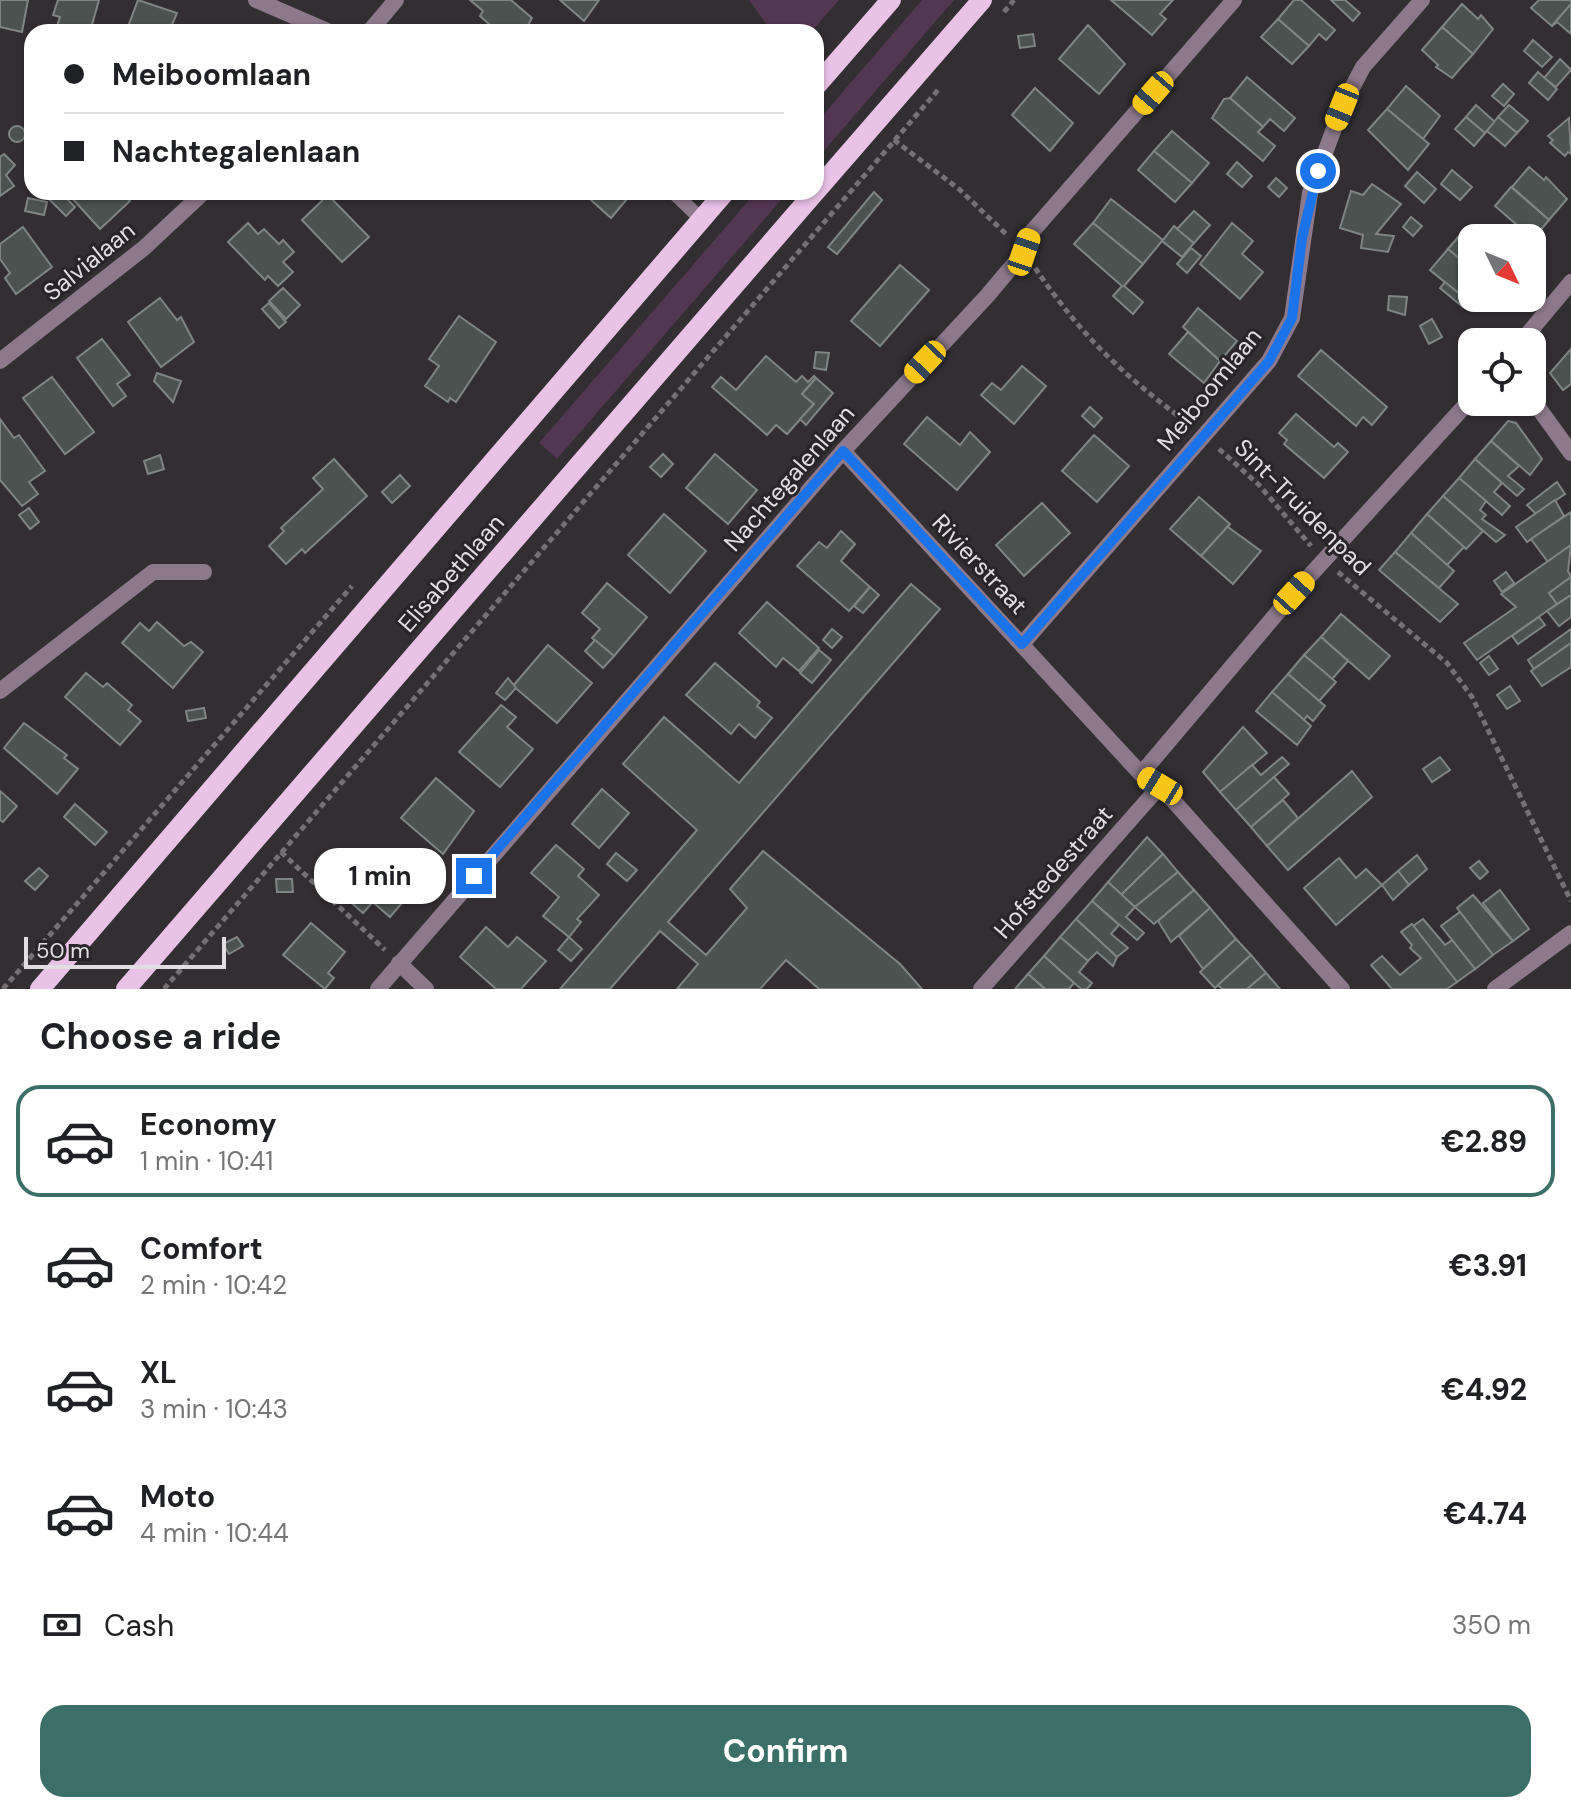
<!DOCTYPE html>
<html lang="en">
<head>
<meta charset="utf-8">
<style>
	:root { --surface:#fff; --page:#f2f2f2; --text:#202124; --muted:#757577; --line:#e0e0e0; --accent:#3b6f68 }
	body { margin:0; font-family:"DM Sans",sans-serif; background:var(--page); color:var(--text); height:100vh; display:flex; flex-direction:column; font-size:30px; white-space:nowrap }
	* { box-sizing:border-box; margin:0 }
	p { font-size:26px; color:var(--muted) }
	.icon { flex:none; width:44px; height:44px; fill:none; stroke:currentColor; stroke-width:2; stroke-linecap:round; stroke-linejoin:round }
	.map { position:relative; height:989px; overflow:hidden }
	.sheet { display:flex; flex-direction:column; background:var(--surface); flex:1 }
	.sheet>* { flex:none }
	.top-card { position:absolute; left:24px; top:24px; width:800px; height:176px; border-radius:24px; box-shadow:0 2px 6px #0004; display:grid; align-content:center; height:176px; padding:0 40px; background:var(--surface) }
	.needle { width:52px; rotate:133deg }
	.tools { position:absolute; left:1458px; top:224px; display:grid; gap:16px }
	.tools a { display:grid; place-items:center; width:88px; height:88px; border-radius:16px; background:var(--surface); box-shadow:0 2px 6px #0004; font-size:40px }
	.scale { position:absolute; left:24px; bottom:20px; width:202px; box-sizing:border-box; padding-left:8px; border:4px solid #e1dee1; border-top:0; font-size:22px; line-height:28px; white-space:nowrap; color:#e1dee1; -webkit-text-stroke:6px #282428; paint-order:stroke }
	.end { position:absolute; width:36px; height:36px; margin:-18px; border:10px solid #1a73e8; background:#fff; box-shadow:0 0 0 4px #fff }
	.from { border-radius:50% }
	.bubble { position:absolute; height:56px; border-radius:24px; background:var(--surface); box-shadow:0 2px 6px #0004; font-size:26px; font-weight:700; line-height:56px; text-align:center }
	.car { position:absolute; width:24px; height:48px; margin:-24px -12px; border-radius:10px; box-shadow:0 0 6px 2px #0007; background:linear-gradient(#f5c518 24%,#345 0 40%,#f5c518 0 76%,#345 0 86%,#f5c518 0) }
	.top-card b { display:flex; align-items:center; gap:28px; height:76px; font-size:30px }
	.top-card b+b { border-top:2px solid var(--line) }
	.top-card i { width:20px; height:20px; background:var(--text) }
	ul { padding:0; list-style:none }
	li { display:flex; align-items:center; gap:24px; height:112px; margin:0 16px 12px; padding:0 24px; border:4px solid transparent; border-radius:24px }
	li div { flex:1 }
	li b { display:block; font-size:30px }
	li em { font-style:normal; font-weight:700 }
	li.selected { border-color:var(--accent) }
	li>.icon { width:72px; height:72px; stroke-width:1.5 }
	h2 { padding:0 40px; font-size:36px; line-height:96px }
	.pay { display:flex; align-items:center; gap:20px; height:88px; padding:0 40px; font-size:30px }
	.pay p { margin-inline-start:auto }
	.primary-button { display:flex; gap:16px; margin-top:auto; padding:16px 40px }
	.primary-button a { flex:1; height:92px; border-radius:24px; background:var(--accent); color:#fff; font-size:32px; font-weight:700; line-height:92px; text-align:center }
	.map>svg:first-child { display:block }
	.green { fill:#533652 }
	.building { fill:#4b5250; stroke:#7e8583; stroke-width:2 }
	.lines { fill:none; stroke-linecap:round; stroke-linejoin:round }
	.path { stroke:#747174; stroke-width:5; stroke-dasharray:6 4; stroke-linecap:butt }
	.service { stroke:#8c798b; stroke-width:14 }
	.minor { stroke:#8c798b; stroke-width:16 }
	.primary { stroke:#e9c2e7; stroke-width:20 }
	.route { stroke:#1a73e8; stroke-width:10 }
	.labels { text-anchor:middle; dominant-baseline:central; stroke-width:6; stroke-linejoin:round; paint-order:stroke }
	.street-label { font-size:24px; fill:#e1dee1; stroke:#282428 }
</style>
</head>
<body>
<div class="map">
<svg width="1571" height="989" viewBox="0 0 1571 989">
	<rect width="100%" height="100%" fill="#322e32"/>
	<g class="green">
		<polygon points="749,0 839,0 811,32 772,32"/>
		<polygon points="922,0 954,0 816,160 816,123"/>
		<polygon points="756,192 788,192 557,459 539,443"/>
	</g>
	<g class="building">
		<polygon points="0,0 28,0 22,32 0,27"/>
		<polygon points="58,0 99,0 90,32 55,32 60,17 53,15"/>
		<polygon points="138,0 177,13 169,32 126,32"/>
		<polygon points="470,0 511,0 532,18 524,32 498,32 480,16 483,11"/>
		<polygon points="560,0 599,0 584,21"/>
		<polygon points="1111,0 1173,0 1160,14 1166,19 1152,35"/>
		<polygon points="1294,0 1301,0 1335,30 1326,40 1319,34 1309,46 1278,19"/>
		<polygon points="1331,0 1345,0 1360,13 1353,21"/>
		<polygon points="1539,0 1571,0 1571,4 1552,26 1531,8"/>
		<polygon points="1462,4 1478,19 1481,15 1493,29 1473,54 1442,27"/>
		<polygon points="1571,4 1571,34 1557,22 1552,26"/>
		<polygon points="1278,19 1309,46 1292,64 1261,37"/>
		<polygon points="1088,25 1125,64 1099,94 1059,59"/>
		<polygon points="1442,27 1473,54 1452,78 1436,67 1438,65 1422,50"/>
		<polygon points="1033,34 1035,46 1020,48 1018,36"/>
		<polygon points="1533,40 1552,57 1542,67 1524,51"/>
		<polygon points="1560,59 1571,70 1556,87 1544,78"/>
		<polygon points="1538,72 1557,89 1548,100 1529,83"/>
		<polygon points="1247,77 1295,118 1284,131 1270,119 1263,127 1230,98"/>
		<polygon points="1503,84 1514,94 1504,106 1492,96"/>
		<polygon points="1406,86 1440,116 1423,139 1387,109"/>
		<polygon points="1035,88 1073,123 1050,151 1012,115"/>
		<polygon points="1230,98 1263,127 1258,132 1275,146 1263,161 1212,118 1224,99"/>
		<polygon points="1476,105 1495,122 1485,133 1466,117"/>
		<polygon points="1509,105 1528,121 1517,133 1498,117"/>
		<polygon points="1387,109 1429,144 1408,170 1368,130"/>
		<polygon points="1466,117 1485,133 1474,146 1455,129"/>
		<polygon points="1498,117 1517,133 1505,146 1487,131"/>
		<polygon points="1569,118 1571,154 1568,152 1565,156 1550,143 1553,140 1548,136"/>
		<circle cx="17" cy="134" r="8"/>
		<polygon points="1172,131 1209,163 1192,183 1154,151"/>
		<polygon points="1154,151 1192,183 1175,202 1138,170"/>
		<polygon points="4,154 15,165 6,175 14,186 0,196 0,157"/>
		<polygon points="1237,162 1252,176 1242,187 1227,174"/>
		<polygon points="1529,167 1544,180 1546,177 1567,199 1549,220 1512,187"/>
		<polygon points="1452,170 1472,187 1460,200 1441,184"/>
		<polygon points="1417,172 1436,189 1424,203 1405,186"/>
		<polygon points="1276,178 1287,188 1279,197 1268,187"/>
		<polygon points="1372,184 1401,204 1376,234 1394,236 1388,252 1361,248 1363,235 1340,228 1351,191 1363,195"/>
		<polygon points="1511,187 1549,220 1533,239 1495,206"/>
		<polygon points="60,192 75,207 66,216 50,200"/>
		<polygon points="76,192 121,192 130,201 100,229 71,197"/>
		<polygon points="582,192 633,192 611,218"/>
		<polygon points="874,192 882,200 837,254 828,247"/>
		<polygon points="328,195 369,237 342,262 302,220"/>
		<polygon points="28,198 47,202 44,215 25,211"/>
		<polygon points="1111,199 1163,240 1174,226 1194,243 1182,257 1162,241 1143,264 1093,223"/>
		<polygon points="1194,211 1210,225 1194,243 1177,229"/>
		<polygon points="1411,217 1422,226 1413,236 1403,227"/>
		<polygon points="248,223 258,234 264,229 279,244 283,240 294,252 283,262 293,272 278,286 268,276 265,280 228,242"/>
		<polygon points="1093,223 1143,264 1124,286 1143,302 1133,314 1113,296 1122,286 1074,244"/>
		<polygon points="1232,223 1253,241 1242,254 1263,272 1240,299 1200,264"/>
		<polygon points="23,227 52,267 16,294 5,278 10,273 0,259 0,244"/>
		<polygon points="1466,228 1478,238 1472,238 1472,269 1448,249"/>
		<polygon points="1191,248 1201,256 1187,273 1177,264"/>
		<polygon points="1448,249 1472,269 1472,296 1468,301 1430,270"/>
		<polygon points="900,265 929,290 880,346 851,321"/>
		<polygon points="1445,282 1468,301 1463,307 1440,288"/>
		<polygon points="283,288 300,305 286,319 269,301"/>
		<polygon points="1389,296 1407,297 1405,315 1388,310"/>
		<polygon points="160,298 177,320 181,317 194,342 161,367 128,322"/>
		<polygon points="269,303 286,322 279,328 262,309"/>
		<polygon points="1198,308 1237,341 1220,361 1183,327"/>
		<polygon points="459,316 496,342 456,402 450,398 448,402 425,386 439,366 429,359"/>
		<polygon points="1432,319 1442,337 1429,344 1420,326"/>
		<polygon points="1188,332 1220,361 1204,383 1169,354"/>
		<polygon points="102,339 130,375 117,384 126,396 113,406 77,358"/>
		<polygon points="1571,349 1571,384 1563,390 1550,373"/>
		<polygon points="1321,350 1387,407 1372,425 1363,417 1356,426 1298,376"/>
		<polygon points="816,352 829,353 826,370 814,368"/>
		<polygon points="766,356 796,382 802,376 808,382 814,376 816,378 802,394 814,404 787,434 776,425 767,435 712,387 721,377 736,390"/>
		<polygon points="1022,366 1046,386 1014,424 981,395 992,383 1001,390"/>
		<polygon points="157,373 181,381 173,402 154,381"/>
		<polygon points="52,377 94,432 65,454 23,398"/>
		<polygon points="816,378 833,393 806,425 800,419 814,404 802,394"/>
		<polygon points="1090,407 1102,418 1094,427 1082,416"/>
		<polygon points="1296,414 1334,447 1338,443 1348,452 1324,478 1284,444 1287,440 1279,433"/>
		<polygon points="927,417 960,445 970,432 990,452 957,490 904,444"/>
		<polygon points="0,419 14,438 19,435 45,471 29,482 38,494 22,506 0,480"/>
		<polygon points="1508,421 1516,423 1542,459 1530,475 1491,441"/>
		<polygon points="1094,435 1129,466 1097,502 1062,471"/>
		<polygon points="1491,441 1519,466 1508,476 1524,489 1517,496 1475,459"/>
		<polygon points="663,454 673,464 661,477 650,467"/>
		<polygon points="715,454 757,490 728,524 686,488"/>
		<polygon points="160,455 164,469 148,474 144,461"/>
		<polygon points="334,459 367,496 305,553 302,549 286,564 269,546 284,531 281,528 323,489 313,478"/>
		<polygon points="1475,459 1502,483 1494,492 1510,506 1502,515 1459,478"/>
		<polygon points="400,475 410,486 392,503 382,492"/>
		<polygon points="1459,478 1486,501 1480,510 1486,515 1482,519 1505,535 1496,542 1443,496"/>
		<polygon points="1557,482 1565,494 1536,514 1527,505"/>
		<polygon points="1443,496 1483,531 1466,549 1427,514"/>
		<polygon points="1199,497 1230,524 1201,556 1170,529"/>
		<polygon points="1555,500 1564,516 1527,542 1516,527"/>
		<polygon points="1042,503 1070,533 1024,576 996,545"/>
		<polygon points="29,508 39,522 30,529 19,515"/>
		<polygon points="1571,512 1571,545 1548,562 1531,539"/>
		<polygon points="664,514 706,551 670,593 628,555"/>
		<polygon points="1427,514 1464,547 1447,565 1411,533"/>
		<polygon points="1230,524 1228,527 1261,551 1233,584 1201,556"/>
		<polygon points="841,531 855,544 841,561 870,587 849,611 797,566 819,542 827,548"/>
		<polygon points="1411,533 1454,571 1439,588 1395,552"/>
		<polygon points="1571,545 1568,571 1571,577 1549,593 1557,604 1477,660 1464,643 1516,607 1501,594"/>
		<polygon points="1395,552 1458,604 1440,622 1379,570"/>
		<polygon points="1506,572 1514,583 1502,592 1494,581"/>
		<polygon points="1571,577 1571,595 1557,604 1549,593"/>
		<polygon points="607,583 647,617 614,656 592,638 600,629 582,613"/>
		<polygon points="911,584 940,609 668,922 706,955 747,908 730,889 763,851 900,964 922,989 819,989 786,960 760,989 677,989 698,964 660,931 610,989 560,989 697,830 623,764 664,717 739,783"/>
		<polygon points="870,587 879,595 863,613 854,606"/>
		<polygon points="1571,595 1571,617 1559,626 1547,611"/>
		<polygon points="767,602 819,648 799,671 783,658 776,667 739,633"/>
		<polygon points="1341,614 1390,656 1369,679 1321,637"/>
		<polygon points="1539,617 1545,625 1518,644 1512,636"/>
		<polygon points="157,622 184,646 191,642 203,652 173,688 122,643 140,623 149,631"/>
		<polygon points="832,629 842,637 832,648 823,640"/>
		<polygon points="1571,629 1571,643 1534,669 1528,660"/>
		<polygon points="1321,637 1348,661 1332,679 1304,655"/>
		<polygon points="595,640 614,656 603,668 585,651"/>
		<polygon points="1571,643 1571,667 1542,686 1531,671"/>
		<polygon points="548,645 592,683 557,723 513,686"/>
		<polygon points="819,650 831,660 812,683 800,673"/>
		<polygon points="1304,655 1336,682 1319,701 1288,674"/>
		<polygon points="1489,656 1498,669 1489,675 1480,663"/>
		<polygon points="715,663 760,702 757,706 772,718 755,738 739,724 731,734 686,695"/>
		<polygon points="86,673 103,687 107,683 132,705 128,710 141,721 120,745 65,697"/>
		<polygon points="1288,674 1325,706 1313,721 1307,716 1304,720 1272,692"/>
		<polygon points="508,678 516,688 505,700 496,693"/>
		<polygon points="1510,686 1520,701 1507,709 1497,695"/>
		<polygon points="1272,692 1311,726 1297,745 1256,711"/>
		<polygon points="501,705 516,717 507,727 533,749 500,787 459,752"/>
		<polygon points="204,708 206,718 188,721 186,711"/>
		<polygon points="24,723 67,755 64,758 78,769 57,794 4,748"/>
		<polygon points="1243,727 1267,753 1220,792 1203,772"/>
		<polygon points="1282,757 1289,764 1236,810 1220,792 1252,765 1261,775"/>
		<polygon points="1440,757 1450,770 1432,782 1423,769"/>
		<polygon points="1352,771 1372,797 1288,870 1267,846"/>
		<polygon points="1274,777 1289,794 1251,827 1236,810"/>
		<polygon points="436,778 474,811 443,854 401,818"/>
		<polygon points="602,789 629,813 599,848 572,824"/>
		<polygon points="0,791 17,806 3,822 0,820"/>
		<polygon points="1283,800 1298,818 1267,846 1251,827"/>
		<polygon points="75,804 107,832 95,845 64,817"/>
		<polygon points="1147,837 1163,854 1121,895 1108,882"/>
		<polygon points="556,845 584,869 578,876 599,895 577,919 581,922 569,937 543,916 559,897 531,873"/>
		<polygon points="382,852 420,882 390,917 353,885"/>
		<polygon points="616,853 637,870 627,881 607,864"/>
		<polygon points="1163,854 1178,872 1135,907 1121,895"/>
		<polygon points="1417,855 1427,869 1409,885 1398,871"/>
		<polygon points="1339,858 1356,878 1366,869 1382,885 1336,925 1304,888"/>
		<polygon points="1479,861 1488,872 1480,879 1470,868"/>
		<polygon points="39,868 48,876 35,890 25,881"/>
		<polygon points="1398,871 1409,885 1393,900 1382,885"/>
		<polygon points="1178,872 1194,890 1154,924 1135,907"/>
		<polygon points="276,879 292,879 293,892 277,892"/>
		<polygon points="1108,882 1135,907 1126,917 1144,933 1137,940 1092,901"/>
		<polygon points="354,886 373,902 363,913 345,897"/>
		<polygon points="1194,890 1210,908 1171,942 1158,921"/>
		<polygon points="1500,890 1529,929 1513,941 1483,903"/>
		<polygon points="1473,895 1513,941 1493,955 1457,908"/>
		<polygon points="1092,901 1119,925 1111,934 1128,948 1117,957 1076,919"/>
		<polygon points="1210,908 1236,939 1203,969 1179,936"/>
		<polygon points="1460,912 1493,955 1475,969 1441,926"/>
		<polygon points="1076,919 1117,957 1113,966 1097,952 1088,961 1060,937"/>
		<polygon points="1423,919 1445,945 1452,940 1475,969 1457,982 1413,926"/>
		<polygon points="311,923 345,952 328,973 334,978 325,989 283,955"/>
		<polygon points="1412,924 1457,982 1447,989 1392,989 1371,965 1382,956 1400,975 1421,958 1410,948 1412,945 1401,932"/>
		<polygon points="486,927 508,947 517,937 546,961 521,989 496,989 460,957"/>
		<polygon points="237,937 243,946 229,954 223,944"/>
		<polygon points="569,937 582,949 571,961 558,950"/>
		<polygon points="1060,937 1088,961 1079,972 1092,983 1087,989 1081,989 1044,956"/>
		<polygon points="1236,939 1251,955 1215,988 1200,972"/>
		<polygon points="1251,955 1266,973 1247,989 1222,989 1218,985"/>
		<polygon points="1044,956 1074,983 1069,989 1045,989 1028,974"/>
		<polygon points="1266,973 1280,989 1247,989"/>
		<polygon points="1028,974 1045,989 1015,989"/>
	</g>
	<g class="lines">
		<g class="path">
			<polyline points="1004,12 1014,0"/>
			<polyline points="894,140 959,189 1008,236"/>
			<path d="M1035,268C1084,339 1121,373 1190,425"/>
			<polyline points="1219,449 1259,485 1311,546"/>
			<polyline points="1338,572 1447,663 1472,697 1571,901"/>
			<polyline points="281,852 385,950"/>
			<polyline points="3,989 352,586"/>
			<polyline points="164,989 938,90"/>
		</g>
		<polyline class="service" points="673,192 702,220"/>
		<g class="minor">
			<polyline points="256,0 330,32"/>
			<polyline points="369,32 396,0"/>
			<polyline points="1521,342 1571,282"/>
			<polyline points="0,361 144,248 204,192"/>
			<polyline points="1532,399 1571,453"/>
			<polyline points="843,451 1141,774 1160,786 1342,989"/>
			<polyline points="1022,644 1269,361 1292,318 1310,193 1342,107 1363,67 1422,0"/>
			<polyline points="0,691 153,572 204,572"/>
			<polyline points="1141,774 1294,593 1472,398"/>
			<polyline points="399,963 426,989"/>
			<polyline points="378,989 843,451 987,296 1024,252 1030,234 1234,0"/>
			<polyline points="981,989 1160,786"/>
			<polyline points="1495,989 1571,933"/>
		</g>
		<g class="primary">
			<polyline points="816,86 891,0"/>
			<polyline points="816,191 982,0"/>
			<polyline points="40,989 725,192"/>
			<polyline points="126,989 815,192"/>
		</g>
	</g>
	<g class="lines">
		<polyline class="route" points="474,876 843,451 1022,644 1269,361 1292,318 1302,238 1318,171"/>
	</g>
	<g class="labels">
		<g class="street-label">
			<text transform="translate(89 261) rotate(-39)">Salvialaan</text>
			<text transform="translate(1209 389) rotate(-51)">Meiboomlaan</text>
			<text transform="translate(789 478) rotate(-49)">Nachtegalenlaan</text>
			<text transform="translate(1303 507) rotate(45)">Sint-Truidenpad</text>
			<text transform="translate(980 564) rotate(47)">Rivierstraat</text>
			<text transform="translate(451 573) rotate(-49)">Elisabethlaan</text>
			<text transform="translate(1053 872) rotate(-49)">Hofstedestraat</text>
		</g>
	</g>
</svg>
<div class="tools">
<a><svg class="needle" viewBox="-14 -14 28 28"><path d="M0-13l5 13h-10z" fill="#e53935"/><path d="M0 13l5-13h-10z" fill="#757577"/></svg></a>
<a><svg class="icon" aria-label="locate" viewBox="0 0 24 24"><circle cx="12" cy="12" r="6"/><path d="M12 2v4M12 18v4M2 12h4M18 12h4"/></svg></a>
</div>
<div class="scale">50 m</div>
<i class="end from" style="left:1318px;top:171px"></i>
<i class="end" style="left:474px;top:876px"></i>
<div class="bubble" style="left:314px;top:848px;width:132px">1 min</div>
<i class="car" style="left:1153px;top:93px;rotate:221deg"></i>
<i class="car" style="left:1342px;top:107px;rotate:202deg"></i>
<i class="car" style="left:1024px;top:252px;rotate:19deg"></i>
<i class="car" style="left:925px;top:362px;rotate:223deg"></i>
<i class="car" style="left:1294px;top:593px;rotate:42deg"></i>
<i class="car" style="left:1160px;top:786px;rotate:301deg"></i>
<div class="top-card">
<b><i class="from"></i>Meiboomlaan</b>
<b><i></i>Nachtegalenlaan</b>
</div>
</div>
<section class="sheet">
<h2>Choose a ride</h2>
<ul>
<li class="selected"><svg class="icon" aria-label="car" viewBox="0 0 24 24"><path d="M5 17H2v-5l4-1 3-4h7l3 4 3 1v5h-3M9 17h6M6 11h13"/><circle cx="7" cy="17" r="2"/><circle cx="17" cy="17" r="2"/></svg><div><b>Economy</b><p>1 min · 10:41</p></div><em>€2.89</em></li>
<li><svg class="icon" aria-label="car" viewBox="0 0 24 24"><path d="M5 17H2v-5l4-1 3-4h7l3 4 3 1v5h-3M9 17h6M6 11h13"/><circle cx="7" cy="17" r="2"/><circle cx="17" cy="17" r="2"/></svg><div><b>Comfort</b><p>2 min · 10:42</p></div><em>€3.91</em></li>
<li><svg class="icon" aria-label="car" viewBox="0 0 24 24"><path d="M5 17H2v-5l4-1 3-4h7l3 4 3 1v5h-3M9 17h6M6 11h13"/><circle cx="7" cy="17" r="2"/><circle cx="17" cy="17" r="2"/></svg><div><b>XL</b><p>3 min · 10:43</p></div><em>€4.92</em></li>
<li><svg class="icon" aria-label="car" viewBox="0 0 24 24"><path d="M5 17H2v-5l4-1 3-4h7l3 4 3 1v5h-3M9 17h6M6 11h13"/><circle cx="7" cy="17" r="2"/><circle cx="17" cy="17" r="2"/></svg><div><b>Moto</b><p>4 min · 10:44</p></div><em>€4.74</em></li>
</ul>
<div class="pay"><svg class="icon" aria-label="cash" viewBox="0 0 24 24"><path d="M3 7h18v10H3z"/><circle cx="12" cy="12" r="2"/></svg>Cash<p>350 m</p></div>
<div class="primary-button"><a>Confirm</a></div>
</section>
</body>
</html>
